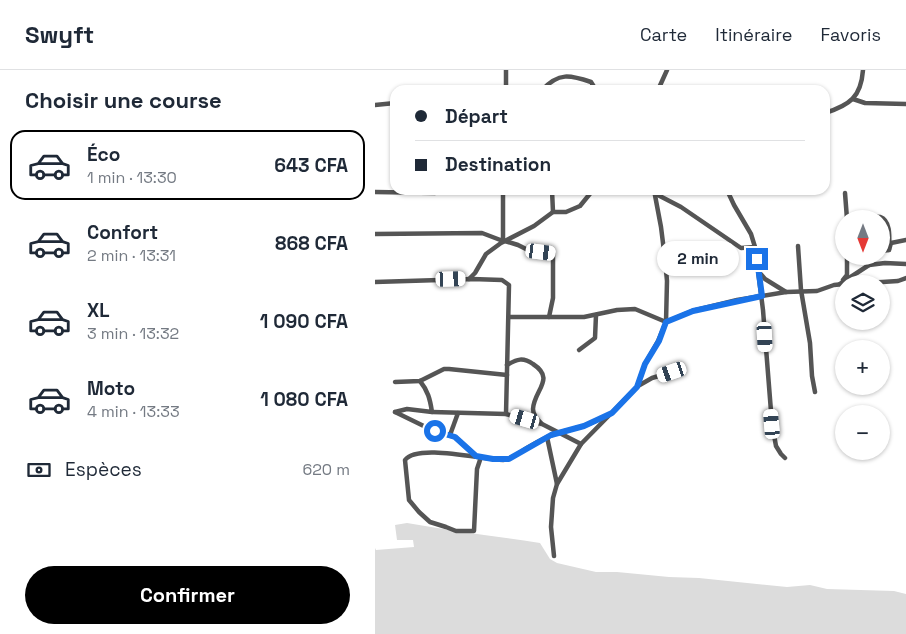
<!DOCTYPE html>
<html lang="fr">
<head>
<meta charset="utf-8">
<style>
	:root { --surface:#fff; --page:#f6f6f7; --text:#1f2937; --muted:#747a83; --line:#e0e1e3; --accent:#000 }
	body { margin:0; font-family:"Space Grotesk",sans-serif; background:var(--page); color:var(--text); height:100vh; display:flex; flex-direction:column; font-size:19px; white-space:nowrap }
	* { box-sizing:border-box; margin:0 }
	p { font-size:16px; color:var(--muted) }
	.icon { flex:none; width:28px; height:28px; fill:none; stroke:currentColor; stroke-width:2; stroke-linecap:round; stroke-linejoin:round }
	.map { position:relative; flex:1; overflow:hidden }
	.sheet { display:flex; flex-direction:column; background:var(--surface); width:375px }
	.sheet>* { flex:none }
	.top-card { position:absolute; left:15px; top:15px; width:440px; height:110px; border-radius:15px; box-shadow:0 1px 4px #0004; display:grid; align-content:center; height:110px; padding:0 25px; background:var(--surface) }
	.needle { width:32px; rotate:180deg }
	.fabs { position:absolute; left:460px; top:140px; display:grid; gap:10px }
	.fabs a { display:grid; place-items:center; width:55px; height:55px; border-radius:50%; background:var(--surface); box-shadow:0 1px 4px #0004; font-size:25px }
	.end { position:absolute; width:22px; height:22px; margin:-11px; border:6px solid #1a73e8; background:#fff; box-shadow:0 0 0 2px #fff }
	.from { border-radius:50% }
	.bubble { position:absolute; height:35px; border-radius:18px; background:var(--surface); box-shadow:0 1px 4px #0004; font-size:16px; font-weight:600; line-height:35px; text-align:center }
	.car { position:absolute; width:15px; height:30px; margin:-15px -8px; border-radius:6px; box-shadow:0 0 4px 1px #0007; background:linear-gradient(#fff 24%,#345 0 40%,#fff 0 76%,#345 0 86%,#fff 0) }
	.top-card b { display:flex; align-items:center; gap:18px; height:48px; font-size:19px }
	.top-card b+b { border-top:1px solid var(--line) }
	.top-card i { width:12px; height:12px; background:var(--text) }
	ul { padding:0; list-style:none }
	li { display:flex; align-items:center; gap:15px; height:70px; margin:0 10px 8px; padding:0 15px; border:2px solid transparent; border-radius:15px }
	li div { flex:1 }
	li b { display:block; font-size:19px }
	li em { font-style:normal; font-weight:600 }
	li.current { border-color:var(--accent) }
	li>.icon { width:45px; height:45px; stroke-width:1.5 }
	h2 { padding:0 25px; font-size:22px; line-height:60px }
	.pay { display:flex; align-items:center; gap:12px; height:55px; padding:0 25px; font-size:19px }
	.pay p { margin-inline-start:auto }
	.action { display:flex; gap:10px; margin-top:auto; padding:10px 25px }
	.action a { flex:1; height:58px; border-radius:30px; background:var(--accent); color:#fff; font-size:20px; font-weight:600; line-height:58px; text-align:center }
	header { display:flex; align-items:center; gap:30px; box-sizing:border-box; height:70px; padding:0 25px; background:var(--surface); border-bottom:1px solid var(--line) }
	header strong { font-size:24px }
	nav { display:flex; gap:28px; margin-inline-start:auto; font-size:18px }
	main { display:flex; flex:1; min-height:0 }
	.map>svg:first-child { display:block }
	.green { fill:#dcdcdc }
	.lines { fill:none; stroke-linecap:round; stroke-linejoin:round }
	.minor { stroke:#555; stroke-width:4.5 }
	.route { stroke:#1a73e8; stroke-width:6 }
</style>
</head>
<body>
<header>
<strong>Swyft</strong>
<nav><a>Carte</a><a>Itinéraire</a><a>Favoris</a></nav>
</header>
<main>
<section class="sheet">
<h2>Choisir une course</h2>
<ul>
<li class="current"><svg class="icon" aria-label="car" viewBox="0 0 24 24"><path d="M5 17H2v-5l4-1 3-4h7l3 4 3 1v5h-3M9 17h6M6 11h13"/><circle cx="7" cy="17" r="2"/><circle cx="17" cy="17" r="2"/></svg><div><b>Éco</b><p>1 min · 13:30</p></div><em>643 CFA</em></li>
<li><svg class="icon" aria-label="car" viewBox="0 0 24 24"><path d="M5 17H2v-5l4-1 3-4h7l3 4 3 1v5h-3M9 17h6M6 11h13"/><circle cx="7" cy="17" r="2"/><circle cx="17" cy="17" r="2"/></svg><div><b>Confort</b><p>2 min · 13:31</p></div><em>868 CFA</em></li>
<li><svg class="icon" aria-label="car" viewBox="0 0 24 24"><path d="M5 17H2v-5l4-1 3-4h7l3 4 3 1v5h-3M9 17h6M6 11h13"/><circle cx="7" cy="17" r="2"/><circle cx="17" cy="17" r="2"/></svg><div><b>XL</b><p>3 min · 13:32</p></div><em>1 090 CFA</em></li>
<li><svg class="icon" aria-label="car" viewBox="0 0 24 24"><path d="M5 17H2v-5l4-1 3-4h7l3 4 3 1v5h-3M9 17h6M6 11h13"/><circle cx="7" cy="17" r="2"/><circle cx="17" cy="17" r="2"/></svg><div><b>Moto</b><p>4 min · 13:33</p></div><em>1 080 CFA</em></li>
</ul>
<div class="pay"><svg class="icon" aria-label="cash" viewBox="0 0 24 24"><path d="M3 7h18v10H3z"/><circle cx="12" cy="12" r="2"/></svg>Espèces<p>620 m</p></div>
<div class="action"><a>Confirmer</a></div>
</section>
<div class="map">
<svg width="531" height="564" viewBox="0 0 531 564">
	<rect width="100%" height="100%" fill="#fff"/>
	<path class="green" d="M32,453C76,461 120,466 165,473L175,489L182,493L221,502H242L294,507L324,508L412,517L435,515L452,519L519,521L531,524V564H0V478L1,480L39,477L38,470H22L20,455Z"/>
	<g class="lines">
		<g class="minor">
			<polyline points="131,0 131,20"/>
			<path d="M167,20C184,2 195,5 216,12L221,20"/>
			<polyline points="283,20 292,0"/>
			<polyline points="478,29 490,33 531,34"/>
			<polyline points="0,35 20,33"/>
			<path d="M450,43C475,35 486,27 488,0"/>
			<polyline points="177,120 178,142"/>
			<polyline points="352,120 359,135 376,164 380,177 388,240 397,354 401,376 406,384 410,388"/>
			<polyline points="0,122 60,123"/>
			<polyline points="279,123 306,137 366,178 380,177"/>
			<polyline points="470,123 472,149"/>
			<path d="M485,149C491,148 500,146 505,147C517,151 514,171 514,180"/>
			<polyline points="0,164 107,163 128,171 128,120"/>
			<polyline points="130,171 143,175 153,180 178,183 178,228 174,247"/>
			<polyline points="423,176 426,220 435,273 437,306 440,322"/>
			<polyline points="506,181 514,180 516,173 531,170"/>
			<polyline points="494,195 510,193 531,194"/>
			<polyline points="384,202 390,209 411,222"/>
			<polyline points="94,209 100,203 111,184 126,173 159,156 178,142 191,142 205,136 218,120"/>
			<polyline points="468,210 472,205 472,186"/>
			<polyline points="0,212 97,209 127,210 134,215 131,344"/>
			<polyline points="465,214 494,195 499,186"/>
			<polyline points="476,214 523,211 531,208"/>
			<polyline points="134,247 209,247 242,240 260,239 291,252 317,241 362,230 411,222 442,221 459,215 469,214"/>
			<polyline points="204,280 220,268 221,245"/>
			<path d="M132,295C142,289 148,287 158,294C181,309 159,320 158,339C158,345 162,349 166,353"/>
			<polyline points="20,312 45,311 69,299 74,299 132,305"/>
			<polyline points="263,316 277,308 297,302"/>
			<polyline points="20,342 59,361 80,367 101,386"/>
			<path d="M20,342L32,339L57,342C55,329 53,321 45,311"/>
			<polyline points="57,342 131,344 167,354 206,374"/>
			<polyline points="75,365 83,343"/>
			<polyline points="172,367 182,414"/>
			<path d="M106,387L102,399L99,461H81L71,457L55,452L44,442L34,430L30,390C43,373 108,390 128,390C137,389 144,383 152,378C162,372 172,366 183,363C191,360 200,359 209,356C218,353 228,347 237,343"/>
			<polyline points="179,486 176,457 178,428 182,414 206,374 262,317 270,294 283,271 291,252 292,211 290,189 286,157 279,120"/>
		</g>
	</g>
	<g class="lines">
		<polyline class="route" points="60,361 80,367 101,386 118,389 134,389 176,365 209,356 237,343 262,317 270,294 284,271 291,252 318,241 387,226 382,189"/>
	</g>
</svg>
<div class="fabs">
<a><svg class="needle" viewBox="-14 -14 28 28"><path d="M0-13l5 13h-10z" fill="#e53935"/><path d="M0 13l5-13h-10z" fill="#747a83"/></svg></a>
<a><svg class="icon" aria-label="layers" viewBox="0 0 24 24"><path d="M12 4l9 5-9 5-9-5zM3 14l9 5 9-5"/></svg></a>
<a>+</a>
<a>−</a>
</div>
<i class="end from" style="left:60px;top:361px"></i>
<i class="end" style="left:382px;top:189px"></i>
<div class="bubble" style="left:282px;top:171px;width:82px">2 min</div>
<i class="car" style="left:166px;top:182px;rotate:97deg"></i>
<i class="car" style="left:76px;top:209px;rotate:88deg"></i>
<i class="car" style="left:390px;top:267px;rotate:177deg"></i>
<i class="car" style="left:297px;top:302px;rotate:251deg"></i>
<i class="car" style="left:150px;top:349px;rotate:286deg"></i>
<i class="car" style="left:397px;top:354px;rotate:355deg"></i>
<div class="top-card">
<b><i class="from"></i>Départ</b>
<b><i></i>Destination</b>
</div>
</div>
</main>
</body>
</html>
